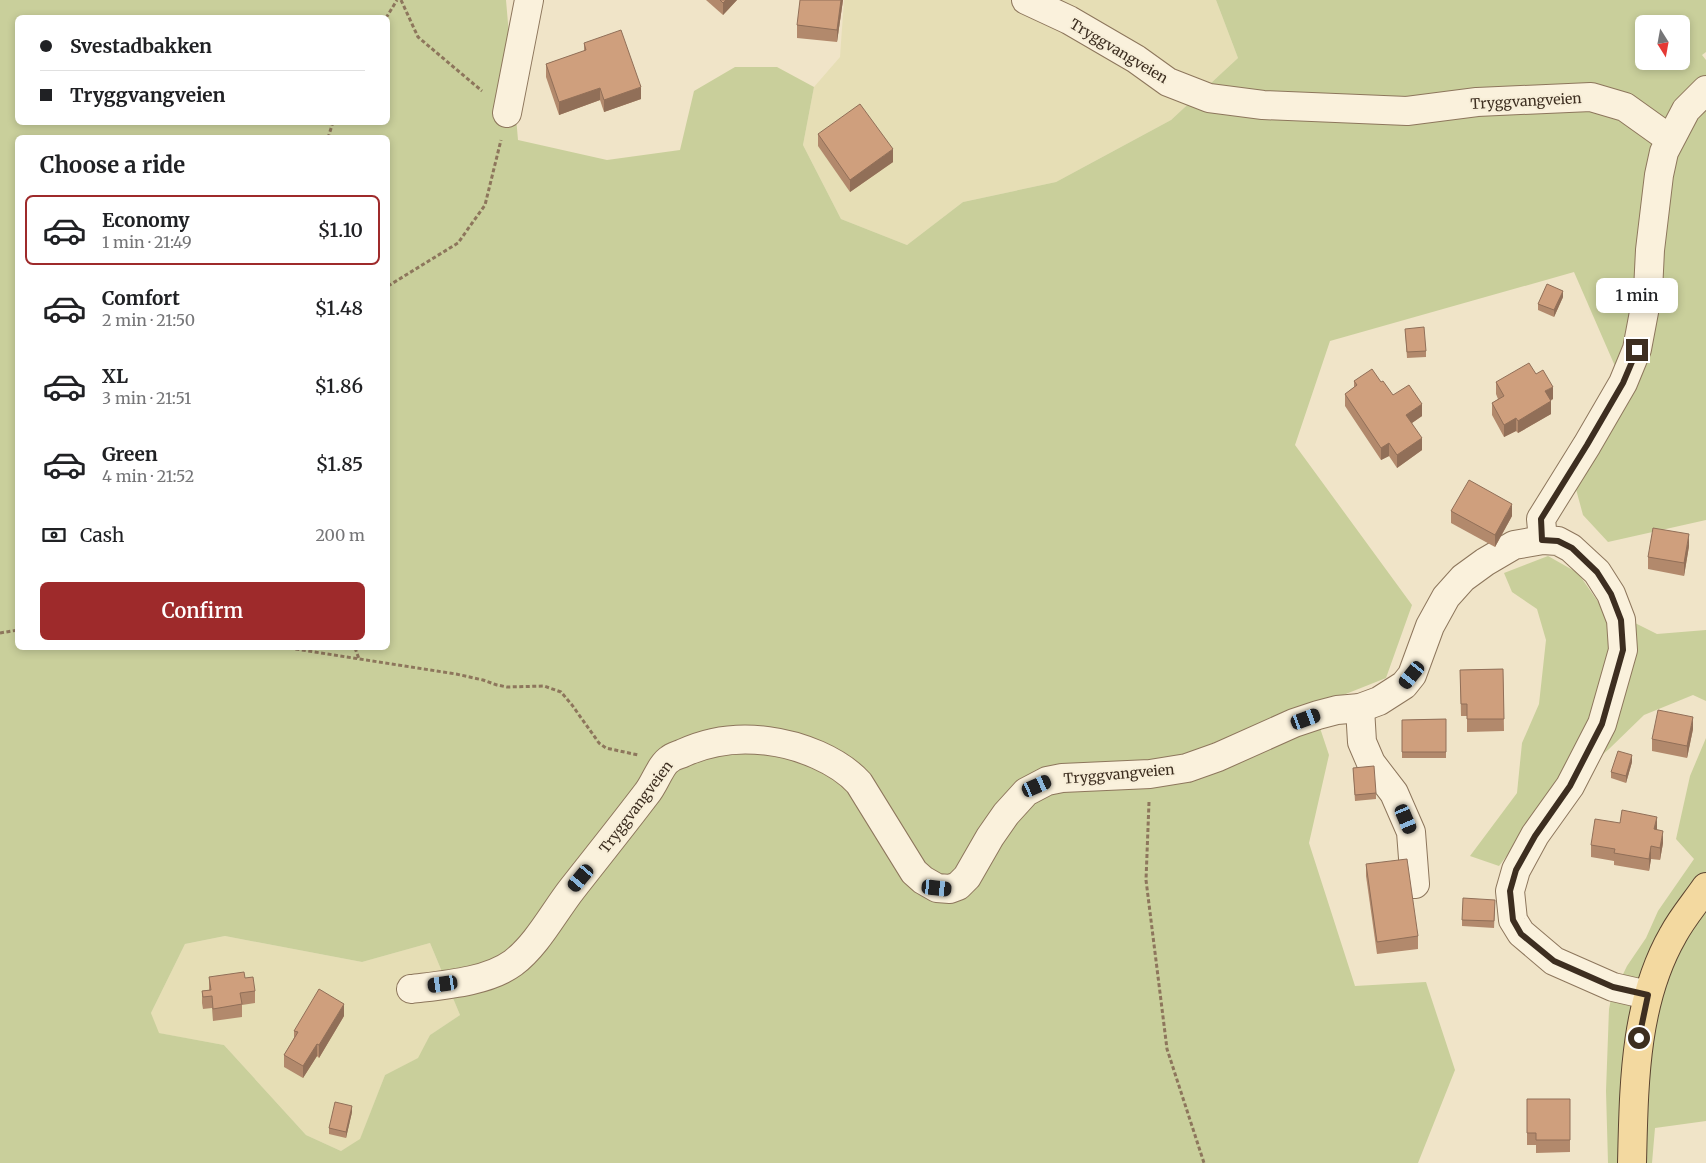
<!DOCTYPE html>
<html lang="en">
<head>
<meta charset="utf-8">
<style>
	:root { --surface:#fff; --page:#f2f2f2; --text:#202124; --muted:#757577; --line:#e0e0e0; --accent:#9e2a2b }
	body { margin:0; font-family:Merriweather,serif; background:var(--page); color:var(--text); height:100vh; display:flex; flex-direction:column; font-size:19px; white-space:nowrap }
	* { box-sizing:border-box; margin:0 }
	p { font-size:16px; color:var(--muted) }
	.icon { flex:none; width:28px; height:28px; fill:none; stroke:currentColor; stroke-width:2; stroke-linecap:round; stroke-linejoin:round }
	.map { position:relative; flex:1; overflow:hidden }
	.details { position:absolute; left:15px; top:135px; width:375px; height:515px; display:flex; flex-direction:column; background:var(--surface); border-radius:8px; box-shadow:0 2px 8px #0003 }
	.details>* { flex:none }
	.top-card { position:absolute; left:15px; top:15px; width:375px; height:110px; border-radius:8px; box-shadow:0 2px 8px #0003; display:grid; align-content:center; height:110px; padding:0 25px; background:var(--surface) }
	.needle { width:32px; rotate:169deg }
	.tools { position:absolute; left:1635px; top:15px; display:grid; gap:10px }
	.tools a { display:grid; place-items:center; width:55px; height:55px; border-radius:8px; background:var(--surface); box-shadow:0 2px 8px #0003; font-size:25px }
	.end { position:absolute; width:22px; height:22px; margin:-11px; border:6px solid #3d2e20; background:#fff; box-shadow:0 0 0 2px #fff }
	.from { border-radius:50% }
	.bubble { position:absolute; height:35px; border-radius:8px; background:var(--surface); box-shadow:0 2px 8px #0003; font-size:16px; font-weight:600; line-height:35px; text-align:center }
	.car { position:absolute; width:15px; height:30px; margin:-15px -8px; border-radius:6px; box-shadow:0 0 4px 1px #0007; background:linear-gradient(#222 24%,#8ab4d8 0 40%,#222 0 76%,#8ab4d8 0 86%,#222 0) }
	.top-card b { display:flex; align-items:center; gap:18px; height:48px; font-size:19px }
	.top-card b+b { border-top:1px solid var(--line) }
	.top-card i { width:12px; height:12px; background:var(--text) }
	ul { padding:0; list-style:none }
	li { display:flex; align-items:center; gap:15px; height:70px; margin:0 10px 8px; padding:0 15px; border:2px solid transparent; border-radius:8px }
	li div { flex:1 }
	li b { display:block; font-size:19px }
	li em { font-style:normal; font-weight:600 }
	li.selected { border-color:var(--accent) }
	li>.icon { width:45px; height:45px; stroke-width:1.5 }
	h2 { padding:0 25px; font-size:22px; line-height:60px }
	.pay { display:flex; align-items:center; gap:12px; height:55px; padding:0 25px; font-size:19px }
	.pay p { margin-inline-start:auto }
	.primary-button { display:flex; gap:10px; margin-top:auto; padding:10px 25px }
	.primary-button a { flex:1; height:58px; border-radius:8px; background:var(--accent); color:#fff; font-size:20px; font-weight:600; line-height:58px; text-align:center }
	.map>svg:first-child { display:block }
	.farmland { fill:#e6deb5 }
	.green { fill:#c9cf9b; fill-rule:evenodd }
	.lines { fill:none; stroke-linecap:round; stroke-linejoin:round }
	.minor-casing { stroke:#8d765c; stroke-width:30 }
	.major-casing { stroke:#5b4430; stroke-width:30 }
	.path { stroke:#8d765c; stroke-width:3; stroke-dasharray:4 2.5; stroke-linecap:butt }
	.minor { stroke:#faf1dc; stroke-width:28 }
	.major { stroke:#f3d9a0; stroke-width:28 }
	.wall { fill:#b2896c }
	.shaded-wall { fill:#916f58 }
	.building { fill:#cf9f7d; stroke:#916f58 }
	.route { stroke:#3d2e20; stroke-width:6 }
	.labels { text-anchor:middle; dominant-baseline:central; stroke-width:4; stroke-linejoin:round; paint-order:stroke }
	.street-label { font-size:14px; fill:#3d2e20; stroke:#f7eed8 }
</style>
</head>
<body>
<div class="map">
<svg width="1706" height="1163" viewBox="0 0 1706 1163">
	<rect width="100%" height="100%" fill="#f0e4c8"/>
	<g class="farmland">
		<polygon points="844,0 1216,0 1238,58 1171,120 1056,182 963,202 907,245 841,219 803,145 814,87 840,57"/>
		<polygon points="225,936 362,962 430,943 460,1015 430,1035 419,1058 385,1075 360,1140 341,1151 306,1135 224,1045 158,1033 151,1013 185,944"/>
	</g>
	<g class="green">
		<path d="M0,0H506L518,140L607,160L680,150L694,91L735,67H777L814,87L803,145L841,219L907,245L963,202L1056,182L1171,120L1238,58L1216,0H1706V52L1702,55L1706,60V520L1608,542L1583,515L1570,467L1628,396L1574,272L1330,341L1295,445L1412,605L1386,678L1313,707L1329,755L1309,843L1355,986L1426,982L1455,1070L1418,1163H0ZM18,18H388V122H18ZM1644,24H1681V61H1644ZM18,138H388V648H18ZM225,936L362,962L430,943L460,1015L430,1035L418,1058L385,1075L360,1139L341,1151L306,1135L224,1045L159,1033L151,1013L185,944Z"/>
		<polygon points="1548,556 1578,573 1601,606 1657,634 1706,630 1706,701 1693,695 1644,715 1609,749 1550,799 1499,866 1470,856 1517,793 1522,743 1539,704 1546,640 1537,609 1512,592 1504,573"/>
		<polygon points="1706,738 1706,1121 1655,1128 1652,1163 1608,1163 1606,1091 1609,1009 1611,999 1627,966 1646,938 1658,911 1694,859 1676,839 1690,776"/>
	</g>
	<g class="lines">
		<defs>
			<g id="minor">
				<polyline points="1026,0 1069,20 1136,59 1168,82 1209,98 1263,105 1407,111 1477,102 1591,97 1625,107 1660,132 1671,137"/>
				<polyline points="507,113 529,0"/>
				<polyline points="1543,540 1541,519 1587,445 1623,383 1637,349 1648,291 1650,250 1659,175 1664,152 1686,110 1706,90"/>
				<polyline points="1360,708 1362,742 1371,763 1394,793 1411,832 1415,884"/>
				<path d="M411,989C443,985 487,982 513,963C537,945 554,912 572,889C597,857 622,826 647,793C654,785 661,764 670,759C673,756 679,755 683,753C711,740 739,737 768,741C800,745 838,760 859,783L914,872L923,880L937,888L950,889L958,886L967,877L990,837L1006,814L1026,792L1047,781L1062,778L1150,774L1187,768L1218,757L1294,723L1318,715L1337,710L1360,708L1379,701L1404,685L1412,675L1430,626L1446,597L1463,578L1485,562L1514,545L1543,540L1558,541L1571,548L1597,572L1611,594L1621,620L1623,650L1602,724L1570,786L1535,835L1516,870L1510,891L1513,920L1521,933L1554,961L1613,987L1648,995"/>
			</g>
			<path id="major" d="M1632,1163C1634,1086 1634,1003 1673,935C1682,918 1695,903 1706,887"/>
		</defs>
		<use href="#minor" class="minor-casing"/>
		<use href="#major" class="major-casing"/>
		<g class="path">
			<polyline points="401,0 418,37 482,91"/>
			<polyline points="386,18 397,0"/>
			<polyline points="328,138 333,122"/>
			<polyline points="388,286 458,243 485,205 501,140"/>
			<polyline points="0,633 18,630"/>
			<polyline points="289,648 456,674 483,680 497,685 507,687 544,686 561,692 572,705 599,743 606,748 638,755"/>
			<polyline points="355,648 359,659"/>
			<polyline points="1149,802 1146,880 1167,1049 1204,1163"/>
		</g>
		<use href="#minor" class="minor"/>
		<use href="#major" class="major"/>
	</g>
	<g class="wall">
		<polygon points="706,0 737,0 723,15"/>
		<polygon points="843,0 837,42 797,38 797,25"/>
		<polygon points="584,43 641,99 604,112 600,100 559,115 546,77 546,64 584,51"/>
		<polygon points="818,134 893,162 850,192 818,146"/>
		<polygon points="1563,297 1554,317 1538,310 1538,304"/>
		<polygon points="1405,329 1426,351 1426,357 1407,358"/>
		<polygon points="1536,374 1553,399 1551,400 1551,414 1518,433 1516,431 1504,437 1492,415 1492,403 1498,399 1496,394 1496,382"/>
		<polygon points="1354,381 1381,382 1393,395 1422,416 1412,423 1422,450 1397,468 1389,456 1381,460 1345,406 1345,394 1354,387"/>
		<polygon points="1451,511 1512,516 1495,547 1451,523"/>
		<polygon points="1689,546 1684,576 1648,569 1648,557"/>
		<polygon points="1503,669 1504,731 1467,732 1467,716 1461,716 1460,670"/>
		<polygon points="1446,719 1446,758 1402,758 1402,720"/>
		<polygon points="1693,729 1687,758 1652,751 1652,739"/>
		<polygon points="1632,762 1626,783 1611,778 1611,772"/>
		<polygon points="1353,768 1376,793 1376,799 1355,801"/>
		<polygon points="1656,830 1663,843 1660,860 1651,859 1649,871 1614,865 1614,861 1591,857 1591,845"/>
		<polygon points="1366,864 1418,936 1418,949 1377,954 1366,876"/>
		<polygon points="1495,907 1494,928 1462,926 1462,920"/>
		<polygon points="209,977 245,978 255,991 255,1003 242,1005 242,1017 213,1021 212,1008 203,1009 202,1003 202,991 209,990"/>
		<polygon points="344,1016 319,1058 317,1056 303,1078 284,1067 284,1055 294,1038 294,1031"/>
		<polygon points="1527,1099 1570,1099 1570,1152 1536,1153 1536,1145 1527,1145"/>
		<polygon points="352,1112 346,1138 329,1134 329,1128"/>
	</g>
	<g class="shaded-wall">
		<polygon points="726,0 737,0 723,15 723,3"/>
		<polygon points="841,0 843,0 837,42 837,30"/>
		<polygon points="641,87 641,99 604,112 604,100"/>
		<polygon points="600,88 600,100 559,115 559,102"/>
		<polygon points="893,149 893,162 850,192 850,180"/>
		<polygon points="1563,291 1563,297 1554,317 1554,310"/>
		<polygon points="1553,387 1553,399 1545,403 1545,391"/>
		<polygon points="1551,401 1551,414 1518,433 1518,421"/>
		<polygon points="1422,404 1422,416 1406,427 1406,415"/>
		<polygon points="1516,418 1516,431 1504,437 1504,425"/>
		<polygon points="1422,438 1422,450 1397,468 1397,455"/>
		<polygon points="1389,443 1389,456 1381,460 1381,448"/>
		<polygon points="1512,504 1512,516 1495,547 1495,535"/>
		<polygon points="1689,534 1689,546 1684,576 1684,563"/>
		<polygon points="1693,717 1693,729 1687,758 1687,746"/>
		<polygon points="1632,755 1632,762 1626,783 1626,776"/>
		<polygon points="1657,817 1657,829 1654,842 1654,829"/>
		<polygon points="1663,831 1663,843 1660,860 1660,848"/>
		<polygon points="1651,846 1651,859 1649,871 1649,859"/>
		<polygon points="344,1004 344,1016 319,1058 319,1045"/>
		<polygon points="317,1044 317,1056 303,1078 303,1066"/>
		<polygon points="352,1106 352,1112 346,1138 346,1132"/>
	</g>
	<g class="building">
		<polygon points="720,0 726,0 723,3"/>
		<polygon points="800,0 841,0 837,30 797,25"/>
		<polygon points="621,30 641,87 604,100 600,88 559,102 546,64 586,50 584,43"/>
		<polygon points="860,104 893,149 850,180 818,134"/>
		<polygon points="1547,284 1563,291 1554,310 1538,304"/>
		<polygon points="1424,327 1426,351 1407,352 1405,329"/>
		<polygon points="1529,363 1536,374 1543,370 1553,387 1545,391 1551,401 1518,421 1516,418 1504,425 1492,403 1504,396 1496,382"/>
		<polygon points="1372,369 1381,382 1383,381 1393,395 1409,385 1422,404 1406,415 1422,438 1397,455 1389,443 1381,448 1345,394 1357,385 1354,381"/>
		<polygon points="1469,480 1512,504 1495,535 1451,511"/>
		<polygon points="1653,528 1689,534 1684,563 1648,557"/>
		<polygon points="1503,669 1504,719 1467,719 1467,704 1461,704 1460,670"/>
		<polygon points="1658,710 1693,717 1687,746 1652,739"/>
		<polygon points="1446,719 1446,752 1402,752 1402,720"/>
		<polygon points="1618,751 1632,755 1626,776 1611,772"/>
		<polygon points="1374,766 1376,793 1355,795 1353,768"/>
		<polygon points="1622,810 1657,817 1654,829 1663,831 1660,848 1651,846 1649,859 1614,853 1615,849 1591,845 1595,819 1620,823"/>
		<polygon points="1407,859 1418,936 1377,942 1366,864"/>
		<polygon points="1463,898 1495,900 1494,921 1462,920"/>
		<polygon points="244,972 245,978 253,977 255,991 240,993 242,1004 213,1009 212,996 203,997 202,991 211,990 209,977"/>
		<polygon points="319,989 344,1004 319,1045 317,1044 303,1066 284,1055 298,1032 294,1031"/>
		<polygon points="1527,1099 1570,1099 1570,1140 1536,1140 1536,1133 1527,1133"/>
		<polygon points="335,1102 352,1106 346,1132 329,1128"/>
	</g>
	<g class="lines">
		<polyline class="route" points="1637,350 1623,383 1587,445 1541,519 1542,540 1558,541 1572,548 1597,572 1611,594 1621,620 1623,650 1602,724 1570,786 1535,836 1516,870 1510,891 1513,920 1521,934 1554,961 1613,987 1648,995 1639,1038"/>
	</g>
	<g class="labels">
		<g class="street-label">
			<text transform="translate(1119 51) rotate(31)">Tryggvangveien</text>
			<text transform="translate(1526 101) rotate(-3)">Tryggvangveien</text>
			<text transform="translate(1119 774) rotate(-5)">Tryggvangveien</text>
			<text transform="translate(636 807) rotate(-53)">Tryggvangveien</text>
		</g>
	</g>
</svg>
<div class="tools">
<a><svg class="needle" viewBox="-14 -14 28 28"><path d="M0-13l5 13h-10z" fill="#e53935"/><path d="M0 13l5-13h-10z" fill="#757577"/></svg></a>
</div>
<i class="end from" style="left:1639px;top:1038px"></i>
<i class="end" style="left:1637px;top:350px"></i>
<div class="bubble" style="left:1596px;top:278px;width:82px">1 min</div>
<i class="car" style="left:1412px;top:675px;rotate:219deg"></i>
<i class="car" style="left:1306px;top:719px;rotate:70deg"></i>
<i class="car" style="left:1037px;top:786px;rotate:66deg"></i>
<i class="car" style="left:1406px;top:819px;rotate:157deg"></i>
<i class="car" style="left:581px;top:878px;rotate:220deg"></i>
<i class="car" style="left:937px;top:888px;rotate:96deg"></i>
<i class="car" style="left:443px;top:984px;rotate:262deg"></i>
<div class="top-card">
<b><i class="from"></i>Svestadbakken</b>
<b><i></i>Tryggvangveien</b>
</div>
<section class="details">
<h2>Choose a ride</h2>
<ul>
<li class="selected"><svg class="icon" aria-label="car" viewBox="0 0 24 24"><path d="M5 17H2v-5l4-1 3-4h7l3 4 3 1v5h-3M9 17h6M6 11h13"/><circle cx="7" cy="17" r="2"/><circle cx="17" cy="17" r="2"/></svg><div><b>Economy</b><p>1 min · 21:49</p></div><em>$1.10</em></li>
<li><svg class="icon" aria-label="car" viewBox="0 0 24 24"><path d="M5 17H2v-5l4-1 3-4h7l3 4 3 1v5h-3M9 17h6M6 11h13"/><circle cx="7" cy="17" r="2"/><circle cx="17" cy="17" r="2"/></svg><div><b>Comfort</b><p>2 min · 21:50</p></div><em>$1.48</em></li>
<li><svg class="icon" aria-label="car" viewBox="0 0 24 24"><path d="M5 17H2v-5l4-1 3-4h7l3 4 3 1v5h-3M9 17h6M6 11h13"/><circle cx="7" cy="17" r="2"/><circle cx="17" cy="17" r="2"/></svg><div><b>XL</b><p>3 min · 21:51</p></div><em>$1.86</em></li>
<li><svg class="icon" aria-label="car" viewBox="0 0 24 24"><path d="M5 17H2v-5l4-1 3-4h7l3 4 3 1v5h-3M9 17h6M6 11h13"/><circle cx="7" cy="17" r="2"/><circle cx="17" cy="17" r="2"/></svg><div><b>Green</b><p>4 min · 21:52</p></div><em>$1.85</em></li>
</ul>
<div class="pay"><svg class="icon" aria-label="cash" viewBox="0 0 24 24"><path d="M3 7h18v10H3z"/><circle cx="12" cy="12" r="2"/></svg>Cash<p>200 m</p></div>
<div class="primary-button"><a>Confirm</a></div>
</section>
</div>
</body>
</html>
